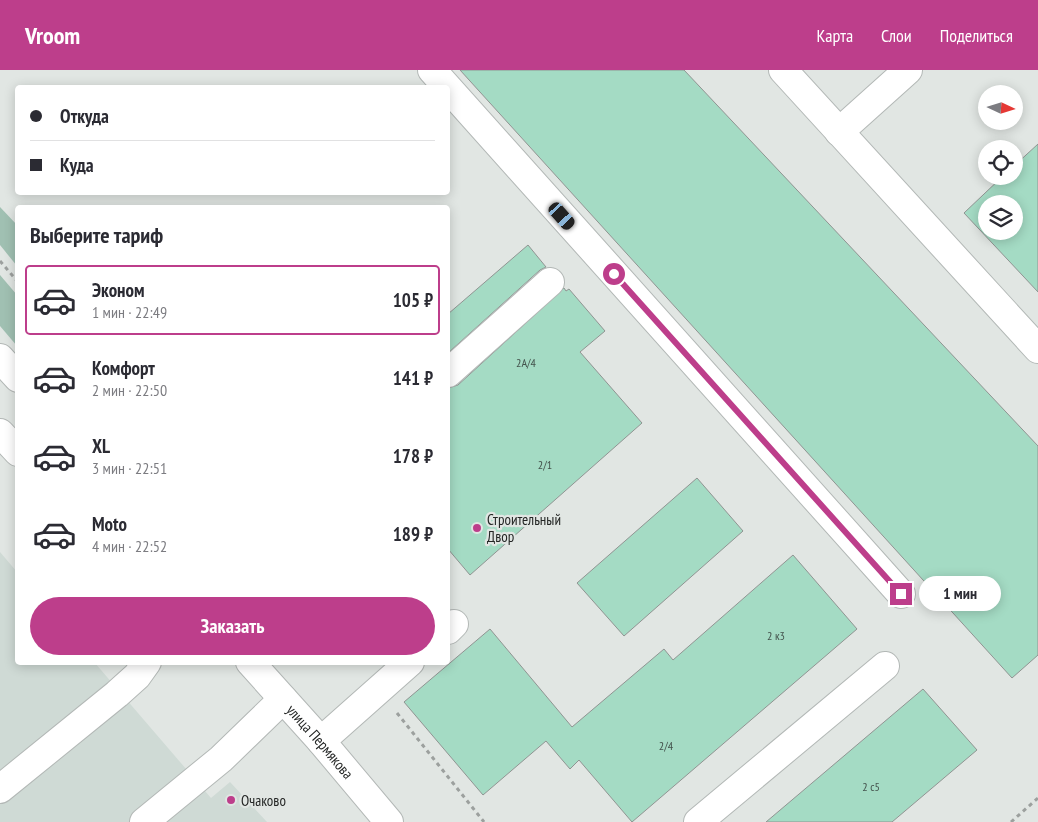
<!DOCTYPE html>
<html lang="ru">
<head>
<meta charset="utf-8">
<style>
	:root { --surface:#fff; --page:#f2f2f3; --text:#2b2b33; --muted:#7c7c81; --line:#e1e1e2; --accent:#bd3e8b }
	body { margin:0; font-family:"PT Sans Narrow",sans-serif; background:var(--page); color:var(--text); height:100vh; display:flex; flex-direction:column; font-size:19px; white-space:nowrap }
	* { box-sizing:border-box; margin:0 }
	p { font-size:16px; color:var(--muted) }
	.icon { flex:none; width:28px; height:28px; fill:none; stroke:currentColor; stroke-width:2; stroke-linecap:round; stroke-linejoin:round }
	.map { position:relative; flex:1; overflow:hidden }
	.panel { position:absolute; left:15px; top:135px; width:435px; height:460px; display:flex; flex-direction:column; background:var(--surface); border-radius:5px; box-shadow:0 2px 12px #0003 }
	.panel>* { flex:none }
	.top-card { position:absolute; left:15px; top:15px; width:435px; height:110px; border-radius:5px; box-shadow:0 2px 12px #0003; display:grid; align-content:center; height:110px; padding:0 15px; background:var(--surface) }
	.needle { width:32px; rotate:94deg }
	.fabs { position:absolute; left:978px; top:15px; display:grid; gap:10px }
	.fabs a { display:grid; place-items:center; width:45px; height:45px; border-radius:50%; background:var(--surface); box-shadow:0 2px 12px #0003; font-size:25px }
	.end { position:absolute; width:22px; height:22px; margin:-11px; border:6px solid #bd3e8b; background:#fff; box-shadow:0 0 0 2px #fff }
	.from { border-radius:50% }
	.bubble { position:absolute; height:35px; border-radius:18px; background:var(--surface); box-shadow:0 2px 12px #0003; font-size:16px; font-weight:700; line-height:35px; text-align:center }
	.car { position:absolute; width:15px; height:30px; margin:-15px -8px; border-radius:6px; box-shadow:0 0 4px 1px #0007; background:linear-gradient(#222 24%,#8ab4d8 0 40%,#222 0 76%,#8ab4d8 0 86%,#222 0) }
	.top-card b { display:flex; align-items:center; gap:18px; height:48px; font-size:19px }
	.top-card b+b { border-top:1px solid var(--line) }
	.top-card i { width:12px; height:12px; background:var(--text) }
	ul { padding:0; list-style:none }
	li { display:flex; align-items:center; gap:15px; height:70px; margin:0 10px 8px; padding:0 5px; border:2px solid transparent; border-radius:5px }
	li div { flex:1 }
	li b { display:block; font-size:19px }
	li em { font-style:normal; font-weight:700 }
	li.on { border-color:var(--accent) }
	li>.icon { width:45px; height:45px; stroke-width:1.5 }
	h2 { padding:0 15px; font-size:22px; line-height:60px }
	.button { display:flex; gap:10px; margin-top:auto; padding:10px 15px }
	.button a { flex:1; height:58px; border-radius:30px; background:var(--accent); color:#fff; font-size:20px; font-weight:700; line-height:58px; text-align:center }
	header { display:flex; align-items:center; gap:30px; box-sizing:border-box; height:70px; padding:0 25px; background:var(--accent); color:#fff }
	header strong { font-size:24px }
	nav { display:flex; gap:28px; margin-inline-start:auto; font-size:18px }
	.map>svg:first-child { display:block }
	.built { fill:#cfdad5 }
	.green { fill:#a0c0b2 }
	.building { fill:#a4dbc4; stroke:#909492; fill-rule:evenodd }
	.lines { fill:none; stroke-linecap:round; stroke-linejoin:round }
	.minor-casing { stroke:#b3b8b6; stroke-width:30 }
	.path { stroke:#9ca09e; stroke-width:3; stroke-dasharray:4 4; stroke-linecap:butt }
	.minor { stroke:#fff; stroke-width:28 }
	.route { stroke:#bd3e8b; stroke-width:6 }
	.poi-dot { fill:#bd3e8b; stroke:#e1e6e3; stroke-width:2 }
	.labels { text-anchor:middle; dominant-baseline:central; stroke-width:4.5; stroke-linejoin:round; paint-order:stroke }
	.number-label { font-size:12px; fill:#44534d }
	.poi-label { font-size:15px; fill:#242625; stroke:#e1e6e3; text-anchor:start }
	.street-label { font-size:15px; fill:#242625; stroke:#e1e6e3 }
</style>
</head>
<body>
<header>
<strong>Vroom</strong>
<nav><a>Карта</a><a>Слои</a><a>Поделиться</a></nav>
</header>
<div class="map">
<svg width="1038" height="752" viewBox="0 0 1038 752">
	<rect width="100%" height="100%" fill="#e1e6e3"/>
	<polygon class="built" points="0,482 17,502 18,592 95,593 211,728 230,712 267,752 0,752"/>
	<g class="green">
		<polygon points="0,137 17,155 17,196 0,175"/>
		<polygon points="0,205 17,225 17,276 0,256"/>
	</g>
	<g class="building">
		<polygon points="460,0 684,0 1038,376 1038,585 1012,608"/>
		<path d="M1038,74V222L964,143L1003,106H1014V96ZM986,134H1014V161H986Z"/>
		<polygon points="528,175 546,197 540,200 448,283 448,244"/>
		<polygon points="564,218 566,221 569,219 605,261 580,282 642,353 470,505 448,479 448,318 458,315"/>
		<polygon points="697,408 743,461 624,566 577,513"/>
		<polygon points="793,485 857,559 632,752 579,690 570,699 546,671 483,725 404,632 490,559 572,657 664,579 673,590"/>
		<polygon points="923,619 977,680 892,752 766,752"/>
	</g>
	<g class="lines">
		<defs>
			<g id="minor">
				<polyline points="432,0 901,524"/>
				<polyline points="783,0 1038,279"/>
				<polyline points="839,62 908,0"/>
				<polyline points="0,288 18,308"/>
				<polyline points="448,303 550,212"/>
				<polyline points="0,363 18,382"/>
				<polyline points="448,560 454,554"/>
				<path id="s1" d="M250,592L321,671L389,752"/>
				<polyline points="321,671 410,592"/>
				<polyline points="0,719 117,624 137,606 147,592"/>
				<polyline points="144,752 221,689 283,629"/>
				<polyline points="698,752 885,596"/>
			</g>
		</defs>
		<use href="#minor" class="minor-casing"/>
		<g class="path">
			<polyline points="0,191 18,212"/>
			<polyline points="397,643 484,752"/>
			<polyline points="1011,752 1038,728"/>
		</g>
		<use href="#minor" class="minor"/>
	</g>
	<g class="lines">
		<polyline class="route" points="614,204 901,524"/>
	</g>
	<g class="poi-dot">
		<circle cx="477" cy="458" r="5"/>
		<circle cx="231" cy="730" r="5"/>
	</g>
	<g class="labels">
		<g class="number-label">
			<text x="526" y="292">2А/4</text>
			<text x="545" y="394">2/1</text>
			<text x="776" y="565">2 к3</text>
			<text x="666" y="675">2/4</text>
			<text x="871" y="716">2 с5</text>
		</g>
		<g class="poi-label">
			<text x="487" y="449">Строительный<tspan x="487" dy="17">Двор</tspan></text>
			<text x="241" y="730">Очаково</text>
		</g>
		<g class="street-label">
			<text stroke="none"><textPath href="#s1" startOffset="106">улица Пермякова</textPath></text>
		</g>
	</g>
</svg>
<div class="fabs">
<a><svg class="needle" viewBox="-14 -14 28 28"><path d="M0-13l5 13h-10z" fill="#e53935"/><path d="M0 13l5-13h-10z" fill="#7c7c81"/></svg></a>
<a><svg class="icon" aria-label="locate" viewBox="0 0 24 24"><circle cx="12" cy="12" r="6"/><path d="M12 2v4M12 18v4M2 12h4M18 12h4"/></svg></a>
<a><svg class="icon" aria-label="layers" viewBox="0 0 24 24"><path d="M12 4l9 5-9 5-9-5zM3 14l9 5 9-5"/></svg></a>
</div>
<i class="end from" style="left:614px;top:204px"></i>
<i class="end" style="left:901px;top:524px"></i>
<div class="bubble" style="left:919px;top:506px;width:82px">1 мин</div>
<i class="car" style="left:562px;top:146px;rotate:138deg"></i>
<div class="top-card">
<b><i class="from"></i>Откуда</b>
<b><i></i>Куда</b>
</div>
<section class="panel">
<h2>Выберите тариф</h2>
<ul>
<li class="on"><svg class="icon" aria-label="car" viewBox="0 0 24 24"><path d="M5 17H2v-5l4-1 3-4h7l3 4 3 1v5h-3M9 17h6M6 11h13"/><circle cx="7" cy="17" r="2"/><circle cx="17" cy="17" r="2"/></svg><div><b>Эконом</b><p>1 мин · 22:49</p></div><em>105 ₽</em></li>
<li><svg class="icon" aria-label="car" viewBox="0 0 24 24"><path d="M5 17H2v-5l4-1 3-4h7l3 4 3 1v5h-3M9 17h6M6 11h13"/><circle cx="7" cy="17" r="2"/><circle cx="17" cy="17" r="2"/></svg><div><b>Комфорт</b><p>2 мин · 22:50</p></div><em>141 ₽</em></li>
<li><svg class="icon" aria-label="car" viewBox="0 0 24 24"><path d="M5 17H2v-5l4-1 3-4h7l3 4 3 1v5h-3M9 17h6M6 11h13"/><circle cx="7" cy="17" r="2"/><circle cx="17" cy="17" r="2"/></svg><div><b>XL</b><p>3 мин · 22:51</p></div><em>178 ₽</em></li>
<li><svg class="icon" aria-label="car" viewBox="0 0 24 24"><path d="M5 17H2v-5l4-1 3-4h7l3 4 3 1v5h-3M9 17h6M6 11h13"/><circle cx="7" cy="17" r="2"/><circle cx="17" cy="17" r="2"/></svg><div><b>Moto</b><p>4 мин · 22:52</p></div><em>189 ₽</em></li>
</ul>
<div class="button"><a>Заказать</a></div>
</section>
</div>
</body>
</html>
